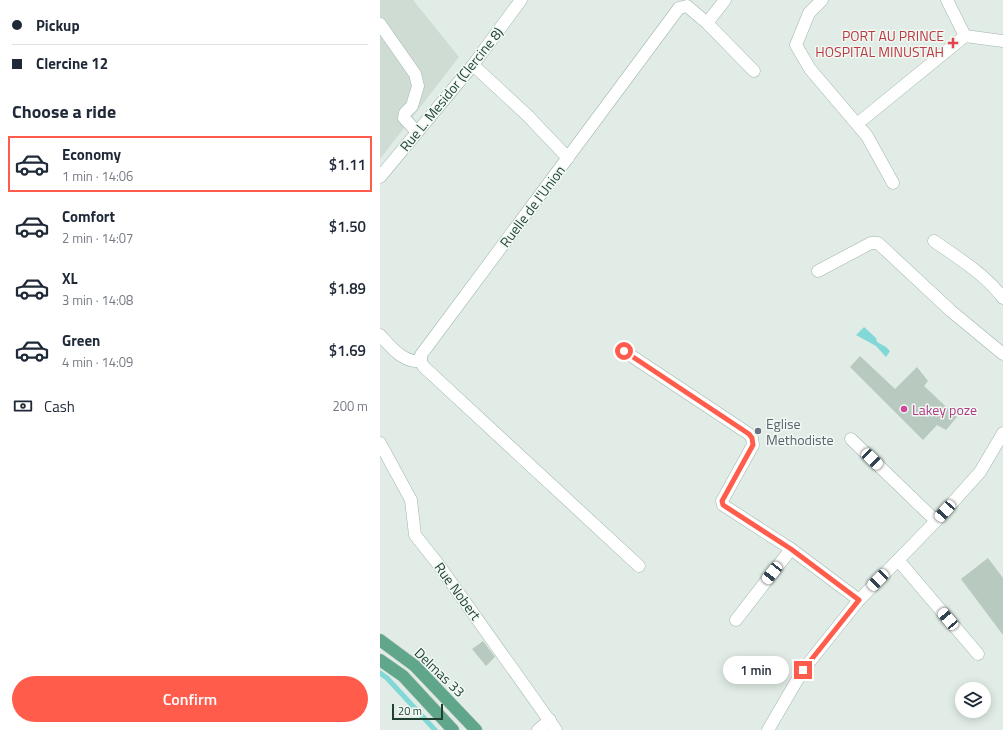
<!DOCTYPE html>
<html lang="en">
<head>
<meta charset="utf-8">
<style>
	:root { --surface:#fff; --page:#f2f2f3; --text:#1f2937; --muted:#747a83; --line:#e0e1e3; --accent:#ff5c4c }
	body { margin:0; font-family:"Titillium Web",sans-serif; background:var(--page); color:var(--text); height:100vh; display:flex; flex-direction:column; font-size:15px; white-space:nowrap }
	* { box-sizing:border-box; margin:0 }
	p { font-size:13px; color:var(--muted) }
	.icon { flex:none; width:22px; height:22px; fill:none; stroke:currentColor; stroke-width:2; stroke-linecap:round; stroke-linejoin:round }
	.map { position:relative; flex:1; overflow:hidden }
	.side { display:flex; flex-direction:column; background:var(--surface); width:380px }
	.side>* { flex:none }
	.top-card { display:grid; align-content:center; height:88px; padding:0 12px; background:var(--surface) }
	.buttons { position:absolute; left:575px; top:682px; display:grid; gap:8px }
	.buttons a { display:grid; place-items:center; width:36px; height:36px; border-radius:50%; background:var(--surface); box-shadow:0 2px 10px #0003; font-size:20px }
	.scale { position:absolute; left:12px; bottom:10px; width:51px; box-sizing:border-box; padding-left:4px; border:2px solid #1f3f31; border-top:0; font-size:11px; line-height:14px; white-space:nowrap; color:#1f3f31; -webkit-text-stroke:3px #f1f9f4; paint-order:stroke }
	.end { position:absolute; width:18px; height:18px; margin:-9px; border:5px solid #ff5c4c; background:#fff; box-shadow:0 0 0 2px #fff }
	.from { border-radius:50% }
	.bubble { position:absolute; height:28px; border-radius:14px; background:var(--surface); box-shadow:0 2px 10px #0003; font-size:13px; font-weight:600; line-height:28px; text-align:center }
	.car { position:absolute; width:12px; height:24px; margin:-12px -6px; border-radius:5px; box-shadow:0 0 3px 1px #0007; background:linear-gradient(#fff 24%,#345 0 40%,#fff 0 76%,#345 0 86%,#fff 0) }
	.top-card b { display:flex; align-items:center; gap:14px; height:38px; font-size:15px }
	.top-card b+b { border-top:1px solid var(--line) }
	.top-card i { width:10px; height:10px; background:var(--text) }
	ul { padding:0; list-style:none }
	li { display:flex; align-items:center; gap:12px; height:56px; margin:0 8px 6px; padding:0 4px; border:2px solid transparent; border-radius:0px }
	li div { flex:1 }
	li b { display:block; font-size:15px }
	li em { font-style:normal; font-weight:600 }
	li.selected { border-color:var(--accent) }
	li>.icon { width:36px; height:36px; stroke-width:1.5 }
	h2 { padding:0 12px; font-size:18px; line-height:48px }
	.pay { display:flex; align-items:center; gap:10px; height:44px; padding:0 12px; font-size:15px }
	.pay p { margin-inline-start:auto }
	.action { display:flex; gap:8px; margin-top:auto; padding:8px 12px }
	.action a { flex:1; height:46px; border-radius:24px; background:var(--accent); color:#fff; font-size:16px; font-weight:600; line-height:46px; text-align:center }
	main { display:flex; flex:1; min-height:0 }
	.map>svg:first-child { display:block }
	.built { fill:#cedcd4 }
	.water { fill:#82d7d7 }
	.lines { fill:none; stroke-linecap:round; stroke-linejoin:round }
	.stream { stroke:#82d7d7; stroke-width:5 }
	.building { fill:#b8cac0 }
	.minor-casing { stroke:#a2b5ab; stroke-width:13 }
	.major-casing { stroke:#c0c9c5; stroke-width:13 }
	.minor { stroke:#fff; stroke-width:12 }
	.major { stroke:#60a68a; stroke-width:12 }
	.route { stroke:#ff5c4c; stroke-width:5 }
	.health-dot { fill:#e0444e; stroke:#f1f9f4; stroke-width:1.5 }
	.hotel-dot { fill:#d1479c; stroke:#f1f9f4; stroke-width:1.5 }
	.worship-dot { fill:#6b7280; stroke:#f1f9f4; stroke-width:1.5 }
	.labels { text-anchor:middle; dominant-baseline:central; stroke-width:3; stroke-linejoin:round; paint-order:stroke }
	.health-label { font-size:14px; fill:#be3a42; stroke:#f1f9f4; text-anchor:end }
	.street-label { font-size:14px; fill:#1f3f31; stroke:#f1f9f4 }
	.hotel-label { font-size:14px; fill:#b23c85; stroke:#f1f9f4; text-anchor:start }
	.worship-label { font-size:14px; fill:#5b616d; stroke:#f1f9f4; text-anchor:start }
</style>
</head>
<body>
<main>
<section class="side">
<div class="top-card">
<b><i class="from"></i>Pickup</b>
<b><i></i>Clercine 12</b>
</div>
<h2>Choose a ride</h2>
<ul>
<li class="selected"><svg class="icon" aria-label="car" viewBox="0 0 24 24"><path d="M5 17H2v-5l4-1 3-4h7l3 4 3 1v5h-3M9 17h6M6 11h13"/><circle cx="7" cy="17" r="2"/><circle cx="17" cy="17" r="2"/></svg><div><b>Economy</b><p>1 min · 14:06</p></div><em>$1.11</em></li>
<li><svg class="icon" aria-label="car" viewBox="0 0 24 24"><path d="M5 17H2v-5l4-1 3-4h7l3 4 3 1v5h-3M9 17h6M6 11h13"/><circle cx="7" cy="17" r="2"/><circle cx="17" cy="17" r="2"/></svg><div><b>Comfort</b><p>2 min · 14:07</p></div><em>$1.50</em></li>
<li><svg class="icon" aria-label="car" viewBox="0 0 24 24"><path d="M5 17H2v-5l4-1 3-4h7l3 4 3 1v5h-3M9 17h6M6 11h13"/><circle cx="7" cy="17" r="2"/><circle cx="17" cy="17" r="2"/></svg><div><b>XL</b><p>3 min · 14:08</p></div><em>$1.89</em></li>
<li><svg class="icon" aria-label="car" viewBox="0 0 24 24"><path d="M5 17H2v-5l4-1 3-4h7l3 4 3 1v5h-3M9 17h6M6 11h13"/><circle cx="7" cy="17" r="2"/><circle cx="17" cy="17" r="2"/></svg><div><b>Green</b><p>4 min · 14:09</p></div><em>$1.69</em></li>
</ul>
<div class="pay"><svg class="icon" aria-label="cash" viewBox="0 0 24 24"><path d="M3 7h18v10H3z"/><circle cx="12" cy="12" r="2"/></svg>Cash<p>200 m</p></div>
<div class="action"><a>Confirm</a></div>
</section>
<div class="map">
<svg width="623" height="730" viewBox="0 0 623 730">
	<rect width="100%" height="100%" fill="#e0ece5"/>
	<polygon class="built" points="0,0 33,0 79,57 0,159"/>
	<polygon class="water" points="484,327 496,338 497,342 506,347 510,351 506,357 496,346 476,335"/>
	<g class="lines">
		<polyline class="stream" points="0,673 7,678 55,730"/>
	</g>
	<g class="building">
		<polygon points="480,356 515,389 537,367 548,381 544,386 577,417 566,430 557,425 543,440 470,367"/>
		<polygon points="608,558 623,578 623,635 581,579"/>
		<polygon points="103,641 115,657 106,666 92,649"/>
	</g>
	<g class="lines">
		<defs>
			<g id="minor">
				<polyline points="442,0 429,13 416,45 430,69 487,136 513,183"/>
				<polyline points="567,0 585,36 623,41"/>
				<polyline points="327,23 345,0"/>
				<polyline points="0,24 35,74 38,86 32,106 25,113 24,118 37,132"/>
				<polyline points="93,65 147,115 188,158"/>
				<polyline points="477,124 585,36"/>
				<polyline points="0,177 93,65 141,0"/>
				<path d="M554,241C578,258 605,274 623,298"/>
				<polyline points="438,271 491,243 498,243 571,311 623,354"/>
				<path d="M0,335C11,347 23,363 41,361"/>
				<polyline points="244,351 369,434 372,438 373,445 342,501 343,505 411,549 479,600"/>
				<polyline points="41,361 41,355 299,8 307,6 327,23 374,71"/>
				<polyline points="41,361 43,366 259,566"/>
				<polyline points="471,439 556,521"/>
				<polyline points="0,443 31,500 35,535 58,564 176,730"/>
				<polyline points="518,560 598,654"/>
				<polyline points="356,620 411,549"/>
				<polyline points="158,730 170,720"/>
				<polyline points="388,730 423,670 479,600 556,521 600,472 623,433"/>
			</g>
			<g id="major">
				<polyline points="0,640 35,666 96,730"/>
				<polyline points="0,660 23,676 73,730"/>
			</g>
		</defs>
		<use href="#minor" class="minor-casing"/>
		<use href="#major" class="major-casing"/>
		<use href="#minor" class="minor"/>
		<use href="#major" class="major"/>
	</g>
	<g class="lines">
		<polyline class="route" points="244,351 369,434 372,438 373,445 342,501 343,505 411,549 479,600 423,670"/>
	</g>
	<path class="health-dot" d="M571 37h4v4h4v4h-4v4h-4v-4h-4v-4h4z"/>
	<circle class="hotel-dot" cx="524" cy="409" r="4"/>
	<circle class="worship-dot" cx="378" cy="431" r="4"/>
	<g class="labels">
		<g class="health-label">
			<text x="564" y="35">PORT AU PRINCE<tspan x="564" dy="16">HOSPITAL MINUSTAH</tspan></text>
		</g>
		<g class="street-label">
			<text transform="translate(71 89) rotate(-51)">Rue L. Mesidor (Clercine 8)</text>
			<text transform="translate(152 206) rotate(-53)">Ruelle de l'Union</text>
			<text transform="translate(78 591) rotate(54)">Rue Nobert</text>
			<text transform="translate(60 672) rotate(44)">Delmas 33</text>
		</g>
		<g class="hotel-label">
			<text x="532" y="409">Lakey poze</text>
		</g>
		<g class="worship-label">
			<text x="386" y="423">Eglise<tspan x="386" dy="16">Methodiste</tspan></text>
		</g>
	</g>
</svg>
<div class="buttons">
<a><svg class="icon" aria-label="layers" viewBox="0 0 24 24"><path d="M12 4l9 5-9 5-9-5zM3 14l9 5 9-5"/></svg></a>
</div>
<div class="scale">20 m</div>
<i class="end from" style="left:244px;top:351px"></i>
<i class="end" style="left:423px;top:670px"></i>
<div class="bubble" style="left:343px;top:656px;width:66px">1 min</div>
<i class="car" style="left:492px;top:459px;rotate:134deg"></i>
<i class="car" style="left:565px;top:511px;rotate:222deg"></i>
<i class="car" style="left:392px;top:573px;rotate:218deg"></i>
<i class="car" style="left:498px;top:580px;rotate:225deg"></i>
<i class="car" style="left:568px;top:619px;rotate:320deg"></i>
</div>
</main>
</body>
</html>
